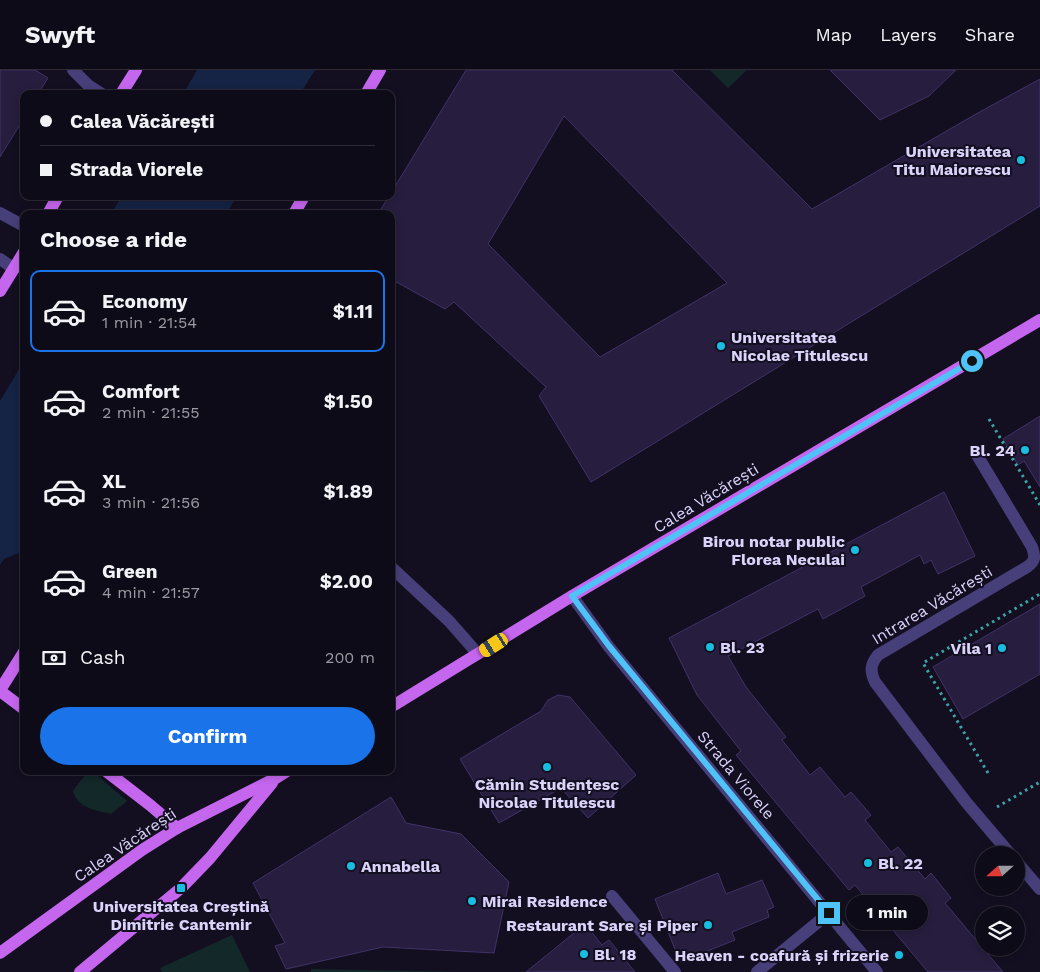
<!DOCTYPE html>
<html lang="en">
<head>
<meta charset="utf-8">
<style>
	:root { --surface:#0e0b18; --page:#171421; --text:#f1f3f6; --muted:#9b9ba2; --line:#2e2b37; --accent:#1a73e8 }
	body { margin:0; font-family:"Work Sans",sans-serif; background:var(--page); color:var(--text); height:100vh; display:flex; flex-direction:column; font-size:19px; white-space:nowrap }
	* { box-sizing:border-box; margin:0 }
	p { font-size:16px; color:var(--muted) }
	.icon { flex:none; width:28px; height:28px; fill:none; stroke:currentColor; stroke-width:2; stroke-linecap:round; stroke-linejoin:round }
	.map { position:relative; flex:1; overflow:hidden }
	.drawer { position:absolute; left:20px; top:140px; width:375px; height:565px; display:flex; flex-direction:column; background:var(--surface); border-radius:10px; box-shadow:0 2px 8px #0003,0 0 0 1px var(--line) }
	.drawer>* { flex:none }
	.hud { position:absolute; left:20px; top:20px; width:375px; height:110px; border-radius:10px; box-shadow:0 2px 8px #0003,0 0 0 1px var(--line); display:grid; align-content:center; height:110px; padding:0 20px; background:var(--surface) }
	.needle { width:32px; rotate:249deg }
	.controls { position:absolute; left:975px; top:776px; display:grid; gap:10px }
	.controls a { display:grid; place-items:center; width:50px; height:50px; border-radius:50%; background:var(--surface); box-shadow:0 2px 8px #0003,0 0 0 1px var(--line); font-size:25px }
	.end { position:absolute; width:22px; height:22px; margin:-11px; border:6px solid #4fc3f7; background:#111; box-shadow:0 0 0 2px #111 }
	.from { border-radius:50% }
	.bubble { position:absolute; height:35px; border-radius:18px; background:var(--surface); box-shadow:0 2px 8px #0003,0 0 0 1px var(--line); font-size:16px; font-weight:700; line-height:35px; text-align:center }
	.car { position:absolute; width:15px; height:30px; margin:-15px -8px; border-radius:6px; box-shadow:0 0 4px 1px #0007; background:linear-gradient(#f5c518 24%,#345 0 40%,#f5c518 0 76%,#345 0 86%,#f5c518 0) }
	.hud b { display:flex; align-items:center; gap:18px; height:48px; font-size:19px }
	.hud b+b { border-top:1px solid var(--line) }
	.hud i { width:12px; height:12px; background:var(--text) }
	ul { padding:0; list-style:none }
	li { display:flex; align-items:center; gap:15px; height:82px; margin:0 10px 8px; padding:0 10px; border:2px solid transparent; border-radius:10px }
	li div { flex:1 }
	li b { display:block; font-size:19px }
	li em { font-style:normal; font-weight:700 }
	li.current { border-color:var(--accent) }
	li>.icon { width:45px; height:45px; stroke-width:1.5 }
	h2 { padding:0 20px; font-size:22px; line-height:60px }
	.pay { display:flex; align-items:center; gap:12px; height:55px; padding:0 20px; font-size:19px }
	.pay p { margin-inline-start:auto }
	.action { display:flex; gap:10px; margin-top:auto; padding:10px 20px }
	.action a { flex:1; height:58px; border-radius:30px; background:var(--accent); color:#fff; font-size:20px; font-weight:700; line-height:58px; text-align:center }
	header { display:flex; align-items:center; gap:30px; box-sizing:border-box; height:70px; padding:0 25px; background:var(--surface); border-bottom:1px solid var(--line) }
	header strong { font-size:24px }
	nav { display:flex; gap:28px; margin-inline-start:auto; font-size:18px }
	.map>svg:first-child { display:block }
	.green { fill:#132829 }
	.water { fill:#152344 }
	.building { fill:#271d3e; stroke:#413268; fill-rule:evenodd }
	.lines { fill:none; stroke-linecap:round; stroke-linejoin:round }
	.path { stroke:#3ba4a6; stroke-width:3; stroke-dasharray:2.5 4; stroke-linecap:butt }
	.minor { stroke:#463f79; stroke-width:12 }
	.major { stroke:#c566ee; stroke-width:12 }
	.route { stroke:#4fc3f7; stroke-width:6 }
	.poi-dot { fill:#19bde0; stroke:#130f20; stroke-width:2 }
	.labels { text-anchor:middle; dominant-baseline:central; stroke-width:4; stroke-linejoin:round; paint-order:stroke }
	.poi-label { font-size:16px; font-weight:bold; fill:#dad3fa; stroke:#130f20; text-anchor:end }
	.street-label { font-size:16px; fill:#dad3fa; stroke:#130f20 }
</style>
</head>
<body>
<header>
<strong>Swyft</strong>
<nav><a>Map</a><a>Layers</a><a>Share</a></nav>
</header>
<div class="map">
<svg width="1040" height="902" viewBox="0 0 1040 902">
	<rect width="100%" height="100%" fill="#130f20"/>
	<g class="green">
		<polygon points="710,0 747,0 728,18"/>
		<path d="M88,701H92L127,731L111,744C96,740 78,739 73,721Z"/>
		<polygon points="232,865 250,902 162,902 160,898"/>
		<polygon points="311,899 464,902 311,902"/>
	</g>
	<g class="water">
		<polygon points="197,0 315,0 300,24 183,24"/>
		<polygon points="122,126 237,126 226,144 111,144"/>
		<polygon points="24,291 24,478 22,482 4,489 0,495 0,331"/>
	</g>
	<g class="building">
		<polygon points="0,0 35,0 48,8 38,24 24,24 24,48 0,87"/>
		<path d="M466,0H672L812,139L976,44L1040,9V136L591,412L539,326L546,317L454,232L445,239L391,209V144H378L389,126H391V123ZM564,46L727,213L600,287L488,174Z"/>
		<polygon points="830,0 956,0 929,26 880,50"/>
		<polygon points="1040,346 1040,417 1024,391 1018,395 1003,369"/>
		<polygon points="944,422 975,486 938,504 931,490 924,494 920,485 861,517 865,526 823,549 818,539 728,586 746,617 786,667 782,670 810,705 820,697 845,727 851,722 871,745 865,750 891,782 898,777 925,809 931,803 951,828 945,833 1003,902 928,902 855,815 849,820 736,685 741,681 697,625 669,568"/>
		<polygon points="1040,534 1040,604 963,649 933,597"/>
		<polygon points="558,625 570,627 636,705 588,748 561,718 499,753 460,689 541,641 548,630"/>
		<polygon points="391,727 406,753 461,764 509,812 494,883 383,877 286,899 275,876 285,873 253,813"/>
		<polygon points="718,803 726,824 762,810 774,837 767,840 769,847 732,862 735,870 680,892 655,829"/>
		<polygon points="585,854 602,875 609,870 635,902 526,902"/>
	</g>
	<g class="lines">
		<g class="path">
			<polyline points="989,349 1040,435"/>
			<polyline points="988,703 923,593 1040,524"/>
			<polyline points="997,737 1040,712"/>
		</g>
		<g class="minor">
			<polyline points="73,0 88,15 102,24"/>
			<polyline points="0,143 24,156"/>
			<polyline points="0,189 14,199"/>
			<path d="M977,385L1032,477C1035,486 1036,491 1027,497L878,585C870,595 870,601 875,612L966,732L1011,785"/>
			<polyline points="391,497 449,551 478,584"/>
			<polyline points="572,526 609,577 877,902"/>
			<polyline points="1016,791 1040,819"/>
			<polyline points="612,826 675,902"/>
			<polyline points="757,902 829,843"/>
		</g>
		<g class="major">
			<polyline points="121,24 136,0"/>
			<polyline points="366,24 380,0"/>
			<polyline points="48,144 58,126"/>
			<polyline points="294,144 304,126"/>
			<polyline points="0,221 24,182"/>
			<polyline points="0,620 24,582"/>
			<polyline points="0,621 24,639"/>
			<polyline points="391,637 572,526 1040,250"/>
			<polyline points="106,701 150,735 177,758"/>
			<polyline points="0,883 142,780 177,758 276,708 287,701"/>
			<polyline points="80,902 181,818 210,788 272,713"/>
		</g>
	</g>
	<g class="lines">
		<polyline class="route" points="829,843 609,576 572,526 972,291"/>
	</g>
	<g class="poi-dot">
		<circle cx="1021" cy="90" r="5"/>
		<circle cx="721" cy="276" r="5"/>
		<circle cx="1025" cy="380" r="5"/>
		<circle cx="855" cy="480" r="5"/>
		<circle cx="710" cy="577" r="5"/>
		<circle cx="1002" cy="578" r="5"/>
		<circle cx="547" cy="697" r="5"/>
		<circle cx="868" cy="793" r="5"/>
		<circle cx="351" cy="796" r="5"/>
		<rect x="176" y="813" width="10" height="10" rx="2.5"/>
		<circle cx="472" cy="831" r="5"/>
		<circle cx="708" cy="855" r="5"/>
		<circle cx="584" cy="884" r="5"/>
		<circle cx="899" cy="885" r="5"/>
	</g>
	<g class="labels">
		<g class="poi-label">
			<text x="1011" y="81">Universitatea<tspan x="1011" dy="18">Titu Maiorescu</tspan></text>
			<text x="731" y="267" text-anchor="start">Universitatea<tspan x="731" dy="18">Nicolae Titulescu</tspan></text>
			<text x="1015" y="380">Bl. 24</text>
			<text x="845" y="471">Birou notar public<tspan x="845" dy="18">Florea Neculai</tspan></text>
			<text x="720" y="577" text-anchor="start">Bl. 23</text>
			<text x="992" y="578">Vila 1</text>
			<text x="547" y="714" text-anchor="middle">Cămin Studențesc<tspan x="547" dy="18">Nicolae Titulescu</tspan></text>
			<text x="878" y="793" text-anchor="start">Bl. 22</text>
			<text x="361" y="796" text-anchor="start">Annabella</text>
			<text x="482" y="831" text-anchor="start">Mirai Residence</text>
			<text x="181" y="836" text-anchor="middle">Universitatea Creștină<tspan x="181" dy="18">Dimitrie Cantemir</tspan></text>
			<text x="698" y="855">Restaurant Sare și Piper</text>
			<text x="594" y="884" text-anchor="start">Bl. 18</text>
			<text x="889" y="885">Heaven - coafură și frizerie</text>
		</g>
		<g class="street-label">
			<text transform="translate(706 428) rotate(-31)">Calea Văcărești</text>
			<text transform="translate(932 535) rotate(-31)">Intrarea Văcărești</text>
			<text transform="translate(736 705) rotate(50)">Strada Viorele</text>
			<text transform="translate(125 775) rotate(-34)">Calea Văcărești</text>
		</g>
	</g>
</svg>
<div class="controls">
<a><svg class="needle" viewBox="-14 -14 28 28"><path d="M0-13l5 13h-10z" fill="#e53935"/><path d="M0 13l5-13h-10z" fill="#9b9ba2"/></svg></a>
<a><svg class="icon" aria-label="layers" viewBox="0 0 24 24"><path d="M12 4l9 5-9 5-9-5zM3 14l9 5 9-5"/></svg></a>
</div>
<i class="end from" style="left:972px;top:291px"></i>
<i class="end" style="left:829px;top:843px"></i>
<div class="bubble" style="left:846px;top:825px;width:82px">1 min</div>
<i class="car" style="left:494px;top:575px;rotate:238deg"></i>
<div class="hud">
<b><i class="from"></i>Calea Văcărești</b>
<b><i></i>Strada Viorele</b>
</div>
<section class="drawer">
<h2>Choose a ride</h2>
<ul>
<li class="current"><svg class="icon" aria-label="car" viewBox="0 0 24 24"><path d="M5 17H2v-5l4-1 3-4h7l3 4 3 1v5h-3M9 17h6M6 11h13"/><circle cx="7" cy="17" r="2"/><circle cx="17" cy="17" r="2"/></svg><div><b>Economy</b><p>1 min · 21:54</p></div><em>$1.11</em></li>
<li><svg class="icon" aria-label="car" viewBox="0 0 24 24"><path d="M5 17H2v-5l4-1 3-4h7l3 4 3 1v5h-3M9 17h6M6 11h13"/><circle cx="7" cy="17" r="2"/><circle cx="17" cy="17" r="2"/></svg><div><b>Comfort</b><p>2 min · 21:55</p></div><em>$1.50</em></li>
<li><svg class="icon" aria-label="car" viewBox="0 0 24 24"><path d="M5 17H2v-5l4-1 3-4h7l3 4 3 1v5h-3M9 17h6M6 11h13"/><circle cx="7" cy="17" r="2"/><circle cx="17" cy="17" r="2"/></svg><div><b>XL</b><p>3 min · 21:56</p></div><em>$1.89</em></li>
<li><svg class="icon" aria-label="car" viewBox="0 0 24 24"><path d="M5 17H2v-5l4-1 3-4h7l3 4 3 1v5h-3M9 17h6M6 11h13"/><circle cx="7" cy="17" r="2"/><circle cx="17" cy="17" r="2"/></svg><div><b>Green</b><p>4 min · 21:57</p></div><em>$2.00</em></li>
</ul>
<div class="pay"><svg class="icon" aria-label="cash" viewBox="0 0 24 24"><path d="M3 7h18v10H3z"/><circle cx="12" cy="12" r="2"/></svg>Cash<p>200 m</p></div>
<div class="action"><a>Confirm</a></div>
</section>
</div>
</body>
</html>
